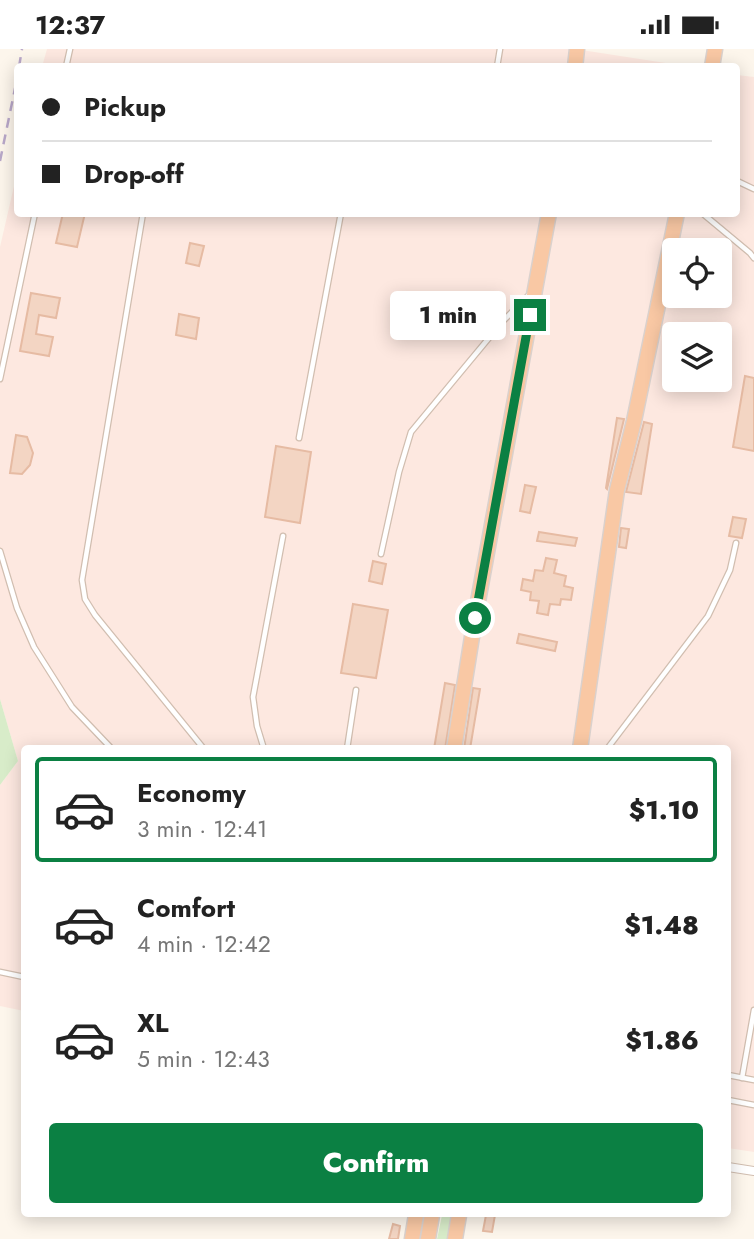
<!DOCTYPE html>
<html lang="en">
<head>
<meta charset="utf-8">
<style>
	:root { --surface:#fff; --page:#f2f2f2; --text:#222; --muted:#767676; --line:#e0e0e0; --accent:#0b8043 }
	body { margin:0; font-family:Jost,sans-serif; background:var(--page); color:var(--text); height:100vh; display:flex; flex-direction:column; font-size:26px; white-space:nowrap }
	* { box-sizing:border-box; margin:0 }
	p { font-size:23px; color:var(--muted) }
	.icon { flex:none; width:38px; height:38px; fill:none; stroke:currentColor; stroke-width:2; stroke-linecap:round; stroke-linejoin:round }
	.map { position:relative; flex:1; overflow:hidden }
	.drawer { position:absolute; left:21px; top:696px; width:710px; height:472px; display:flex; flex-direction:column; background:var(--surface); border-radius:7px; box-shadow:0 4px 18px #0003 }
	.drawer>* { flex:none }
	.guide { position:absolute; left:14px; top:14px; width:726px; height:154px; border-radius:7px; box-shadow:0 4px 18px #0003; display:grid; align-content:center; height:154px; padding:0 28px; background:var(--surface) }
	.tools { position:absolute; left:662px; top:189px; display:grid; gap:14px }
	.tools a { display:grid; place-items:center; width:70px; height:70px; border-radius:7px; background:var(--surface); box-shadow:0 4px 18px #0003; font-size:35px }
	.end { position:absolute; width:32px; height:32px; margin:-16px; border:9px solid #0b8043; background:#fff; box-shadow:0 0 0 4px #fff }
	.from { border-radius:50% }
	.bubble { position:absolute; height:49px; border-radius:7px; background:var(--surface); box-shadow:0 4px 18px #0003; font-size:23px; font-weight:800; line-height:49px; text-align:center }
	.guide b { display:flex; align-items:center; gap:24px; height:66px; font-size:26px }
	.guide b+b { border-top:2px solid var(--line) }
	.guide i { width:18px; height:18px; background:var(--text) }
	ul { padding:12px 0 0; list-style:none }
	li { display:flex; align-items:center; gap:21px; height:105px; margin:0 14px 10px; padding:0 14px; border:4px solid transparent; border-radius:7px }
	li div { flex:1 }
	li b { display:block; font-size:26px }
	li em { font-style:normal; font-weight:800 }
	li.active { border-color:var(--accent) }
	li>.icon { width:63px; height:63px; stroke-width:1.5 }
	.cta { display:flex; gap:14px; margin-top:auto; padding:14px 28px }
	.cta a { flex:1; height:80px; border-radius:7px; background:var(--accent); color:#fff; font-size:28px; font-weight:800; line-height:80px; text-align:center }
	.status { display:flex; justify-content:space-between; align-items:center; height:49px; padding:0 35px; background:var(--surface); direction:ltr }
	.status svg { height:19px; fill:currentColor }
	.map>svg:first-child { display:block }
	.commercial { fill:#fde8e0; fill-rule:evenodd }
	.green { fill:#d8ecc9 }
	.building { fill:#f3d5c3; stroke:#e6bba3; stroke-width:2 }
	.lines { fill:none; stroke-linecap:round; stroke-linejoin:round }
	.service-casing { stroke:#d1beb0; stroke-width:7 }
	.minor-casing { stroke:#d1beb0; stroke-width:10 }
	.trunk-casing { stroke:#dad1cd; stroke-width:17 }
	.service { stroke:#fff; stroke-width:4.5 }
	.minor { stroke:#fff; stroke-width:8 }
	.trunk { stroke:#f9c8a4; stroke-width:14 }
	.rail { stroke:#b9a8c9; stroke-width:2.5; stroke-dasharray:10 7; stroke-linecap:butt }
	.route { stroke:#0b8043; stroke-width:9 }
</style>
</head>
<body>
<div class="status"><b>12:37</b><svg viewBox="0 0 49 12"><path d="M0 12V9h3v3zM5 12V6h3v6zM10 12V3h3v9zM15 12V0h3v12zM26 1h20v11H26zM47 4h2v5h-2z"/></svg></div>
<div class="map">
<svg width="754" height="1190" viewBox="0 0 754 1190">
	<rect width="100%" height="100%" fill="#fdf6ec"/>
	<g class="commercial">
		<polygon points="47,0 575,0 685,17 42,18"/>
		<path d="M737,26L754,28V1103L728,1099V700H24V962L0,957V736L18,712L0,650V198L17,124L18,164H737ZM674,201H719V247H674ZM674,285H719V331H674Z"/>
	</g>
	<g class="green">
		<polygon points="0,650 18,712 0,736"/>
		<polygon points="442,1166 452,1166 447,1190 437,1190"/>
	</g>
	<g class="building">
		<polygon points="63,164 85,164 77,198 56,194"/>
		<polygon points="190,194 204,197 199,217 186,214"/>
		<polygon points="31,244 60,249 56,269 39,266 36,285 53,288 49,307 20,302"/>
		<polygon points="179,265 199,269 196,290 176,286"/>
		<polygon points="745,327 754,329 754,402 733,398"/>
		<polygon points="617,369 624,370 607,440 606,439"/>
		<polygon points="644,373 652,375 641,445 626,443"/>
		<polygon points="16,386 27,388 33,404 30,416 22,425 10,424"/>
		<polygon points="276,397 311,403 300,474 265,468"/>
		<polygon points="525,436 536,438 530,464 520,462"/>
		<polygon points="733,468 746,470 742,489 729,487"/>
		<polygon points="621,479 629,480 626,499 619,498"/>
		<polygon points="539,483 577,489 575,497 537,492"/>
		<polygon points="546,509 557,511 554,524 566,527 564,537 573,539 571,551 561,550 560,556 550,555 548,566 537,564 539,552 530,551 531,543 521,541 523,530 533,532 535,521 543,522"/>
		<polygon points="373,512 386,515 382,535 369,532"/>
		<polygon points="353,555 388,561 376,629 341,624"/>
		<polygon points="519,585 557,593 555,602 517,594"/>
		<polygon points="445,634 455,636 445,700 434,700"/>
		<polygon points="473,639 480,640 470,700 464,700"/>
		<polygon points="486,1166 495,1166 492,1183 483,1182"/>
		<polygon points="393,1175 400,1177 398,1190 389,1190"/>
	</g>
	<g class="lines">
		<defs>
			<g id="service">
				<polyline points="66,18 70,0"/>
				<polyline points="497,18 500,0"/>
				<polyline points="737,132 754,140"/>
				<polyline points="143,164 82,531 85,550 95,566 204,700"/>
				<polyline points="702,164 750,204 754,209"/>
				<polyline points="0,330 35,164"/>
				<polyline points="299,389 341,164"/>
				<polyline points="0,502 17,559 34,598 72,658 112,700"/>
				<polyline points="381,505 399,423 411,383 503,272 529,246"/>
				<polyline points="264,700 257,677 253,648 283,487"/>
				<polyline points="347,700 356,641"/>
				<polyline points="607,700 708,567 730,521 736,494"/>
				<polyline points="0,923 24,928"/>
				<polyline points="728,1026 754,1031"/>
				<polyline points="742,1029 754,961"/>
				<polyline points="728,1051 754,1056"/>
			</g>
			<polyline id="minor" points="728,1118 754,1122"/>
			<g id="trunk">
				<polyline points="575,18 577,0"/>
				<polyline points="712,18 715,0"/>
				<polyline points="454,700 475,569 549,164"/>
				<polyline points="580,700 617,441 634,372 677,164"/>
				<polyline points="412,1190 416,1166"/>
				<polyline points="428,1190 432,1166"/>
				<polyline points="455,1190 459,1166"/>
			</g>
		</defs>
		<use href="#service" class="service-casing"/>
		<use href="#minor" class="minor-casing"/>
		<use href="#trunk" class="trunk-casing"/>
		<use href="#service" class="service"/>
		<use href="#minor" class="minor"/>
		<use href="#trunk" class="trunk"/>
		<g class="rail">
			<polyline points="19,18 22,0"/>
			<polyline points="0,112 18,25"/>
		</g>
	</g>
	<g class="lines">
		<polyline class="route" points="475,569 530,266"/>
	</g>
</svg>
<div class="tools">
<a><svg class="icon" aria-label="locate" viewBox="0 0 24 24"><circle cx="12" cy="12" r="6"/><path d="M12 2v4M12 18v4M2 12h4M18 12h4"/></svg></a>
<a><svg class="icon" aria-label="layers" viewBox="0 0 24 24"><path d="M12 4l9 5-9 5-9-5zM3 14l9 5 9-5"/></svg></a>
</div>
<i class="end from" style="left:475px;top:569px"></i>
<i class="end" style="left:530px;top:266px"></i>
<div class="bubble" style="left:390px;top:242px;width:116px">1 min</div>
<div class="guide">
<b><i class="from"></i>Pickup</b>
<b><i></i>Drop-off</b>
</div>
<section class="drawer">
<ul>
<li class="active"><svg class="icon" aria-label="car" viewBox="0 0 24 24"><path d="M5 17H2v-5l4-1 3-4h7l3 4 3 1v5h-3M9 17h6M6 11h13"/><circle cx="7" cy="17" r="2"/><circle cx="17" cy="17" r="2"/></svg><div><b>Economy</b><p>3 min · 12:41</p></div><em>$1.10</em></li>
<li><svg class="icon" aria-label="car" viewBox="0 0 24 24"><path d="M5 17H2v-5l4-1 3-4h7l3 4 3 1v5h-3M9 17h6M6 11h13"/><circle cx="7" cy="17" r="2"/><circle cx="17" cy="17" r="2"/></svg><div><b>Comfort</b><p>4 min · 12:42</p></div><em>$1.48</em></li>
<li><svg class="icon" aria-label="car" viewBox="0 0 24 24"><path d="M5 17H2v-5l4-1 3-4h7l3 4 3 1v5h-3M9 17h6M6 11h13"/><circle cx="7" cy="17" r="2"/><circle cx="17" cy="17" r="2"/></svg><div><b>XL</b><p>5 min · 12:43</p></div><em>$1.86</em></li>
</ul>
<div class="cta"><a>Confirm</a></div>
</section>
</div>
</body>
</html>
